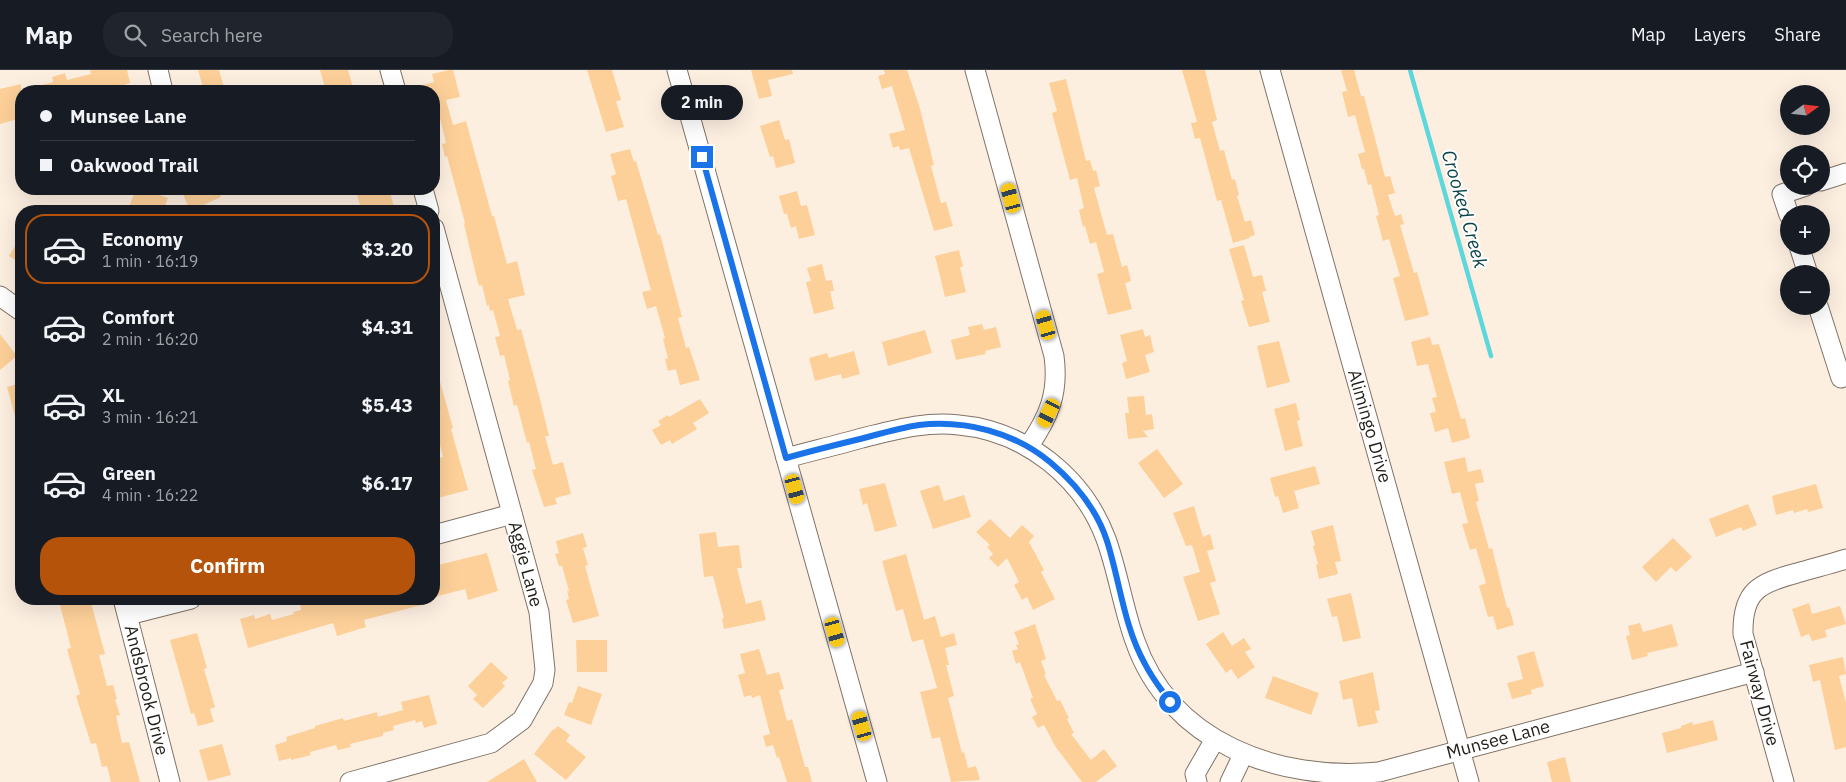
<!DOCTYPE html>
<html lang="en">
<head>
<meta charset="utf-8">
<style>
	:root { --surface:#171b24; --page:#20242c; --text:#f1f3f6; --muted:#9ea1a6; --line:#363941; --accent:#b45309 }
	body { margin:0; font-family:"IBM Plex Sans",sans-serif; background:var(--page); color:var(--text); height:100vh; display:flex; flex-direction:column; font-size:19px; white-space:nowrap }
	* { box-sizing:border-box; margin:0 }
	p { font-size:16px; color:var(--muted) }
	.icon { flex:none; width:28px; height:28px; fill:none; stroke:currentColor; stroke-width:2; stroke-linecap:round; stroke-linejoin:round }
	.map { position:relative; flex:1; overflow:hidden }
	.panel { position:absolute; left:15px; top:135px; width:425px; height:400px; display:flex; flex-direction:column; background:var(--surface); border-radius:20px; box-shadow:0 5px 20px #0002 }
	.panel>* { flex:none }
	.hud { position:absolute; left:15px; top:15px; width:425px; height:110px; border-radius:20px; box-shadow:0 5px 20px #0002; display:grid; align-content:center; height:110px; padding:0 25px; background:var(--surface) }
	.needle { width:32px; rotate:75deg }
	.tools { position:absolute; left:1780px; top:15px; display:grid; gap:10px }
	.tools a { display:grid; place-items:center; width:50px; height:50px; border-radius:50%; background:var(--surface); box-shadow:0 5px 20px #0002; font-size:25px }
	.end { position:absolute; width:22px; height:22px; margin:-11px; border:6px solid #1a73e8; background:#fff; box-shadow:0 0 0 2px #fff }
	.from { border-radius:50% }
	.bubble { position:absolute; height:35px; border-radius:18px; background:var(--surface); box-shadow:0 5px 20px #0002; font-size:16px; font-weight:800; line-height:35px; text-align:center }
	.car { position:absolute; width:15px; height:30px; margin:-15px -8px; border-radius:6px; box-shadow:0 0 4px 1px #0007; background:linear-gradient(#f5c518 24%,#345 0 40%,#f5c518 0 76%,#345 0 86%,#f5c518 0) }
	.hud b { display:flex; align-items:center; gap:18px; height:48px; font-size:19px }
	.hud b+b { border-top:1px solid var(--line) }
	.hud i { width:12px; height:12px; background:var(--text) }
	ul { padding:9px 0 0; list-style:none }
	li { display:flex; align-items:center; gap:15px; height:70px; margin:0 10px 8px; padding:0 15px; border:2px solid transparent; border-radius:20px }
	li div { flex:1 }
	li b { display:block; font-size:19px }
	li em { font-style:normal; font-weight:800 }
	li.on { border-color:var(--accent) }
	li>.icon { width:45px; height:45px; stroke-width:1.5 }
	.button { display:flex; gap:10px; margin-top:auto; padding:10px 25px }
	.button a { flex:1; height:58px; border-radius:20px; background:var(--accent); color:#fff; font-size:20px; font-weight:800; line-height:58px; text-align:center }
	header { display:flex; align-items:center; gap:30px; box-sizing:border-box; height:70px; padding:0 25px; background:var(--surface); border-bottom:1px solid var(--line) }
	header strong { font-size:24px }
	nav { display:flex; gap:28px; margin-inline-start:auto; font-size:18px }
	.search { width:350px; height:45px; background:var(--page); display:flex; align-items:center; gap:12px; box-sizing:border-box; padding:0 18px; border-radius:20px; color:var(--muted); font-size:19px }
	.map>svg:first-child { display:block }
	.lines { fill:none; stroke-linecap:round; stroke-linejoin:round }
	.stream { stroke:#5cd7dc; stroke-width:4.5 }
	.building { fill:#fdd099 }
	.minor-casing { stroke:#807366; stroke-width:21 }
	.minor { stroke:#fff; stroke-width:19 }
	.route { stroke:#1a73e8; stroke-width:6 }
	.labels { text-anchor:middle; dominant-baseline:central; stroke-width:4; stroke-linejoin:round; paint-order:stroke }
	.street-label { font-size:18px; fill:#231e18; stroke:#fff }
	.water-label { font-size:19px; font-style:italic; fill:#0c4548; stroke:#fff }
</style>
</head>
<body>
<header>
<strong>Map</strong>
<div class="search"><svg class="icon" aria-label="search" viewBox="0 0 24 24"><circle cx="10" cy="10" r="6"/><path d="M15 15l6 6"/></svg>Search here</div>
<nav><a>Map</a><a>Layers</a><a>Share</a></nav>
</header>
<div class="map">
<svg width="1846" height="712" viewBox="0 0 1846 712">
	<rect width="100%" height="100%" fill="#fdefe0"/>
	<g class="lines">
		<polyline class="stream" points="1410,0 1491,286"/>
	</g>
	<g class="building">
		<polygon points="90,0 127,0 130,13 103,21 32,21 31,18 53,12 52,7 65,3 67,10 91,4"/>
		<polygon points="198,0 219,0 225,21 204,21"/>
		<polygon points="320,0 348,0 354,21 326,21"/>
		<polygon points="449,0 453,0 460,27 446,30 453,55 466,51 492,146 494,146 507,194 517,191 525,225 508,229 517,260 521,259 540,329 549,366 545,366 553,395 563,392 571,424 555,428 557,434 544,437 532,400 536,399 529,372 527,373 517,335 514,336 508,311 510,310 504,285 500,286 495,267 500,266 493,240 490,241 489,235 487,236 482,215 479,216 476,205 464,154 465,153 447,86 445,87 442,74 446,73 438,40 434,41 434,21 413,21 412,18 434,12 432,4"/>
		<polygon points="587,0 612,0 621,30 616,31 624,57 606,62"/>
		<polygon points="751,0 792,0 793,4 768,10 772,26 759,29"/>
		<polygon points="884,0 907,0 919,35 934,95 931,96 941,133 946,132 953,156 934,161 909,78 900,80 899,76 893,78 889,64 905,60 892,16 882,19 878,6 885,4"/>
		<polygon points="1182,0 1205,0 1217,50 1212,52 1220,81 1224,80 1232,110 1235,109 1239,125 1237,126 1245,152 1251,150 1255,165 1249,167 1250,168 1233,173 1221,130 1217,131 1200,68 1195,69 1191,53 1197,52"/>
		<polygon points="1341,0 1354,0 1361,26 1364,26 1385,107 1390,106 1395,123 1388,125 1395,146 1401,144 1404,154 1400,155 1414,203 1417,202 1429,245 1405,251 1393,208 1400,206 1389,169 1383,171 1376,146 1379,145 1371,114 1368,115 1364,99 1362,99 1358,84 1365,82 1355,45 1348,47 1342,22 1347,21"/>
		<polygon points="1066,9 1086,91 1090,90 1093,101 1096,100 1100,116 1094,118 1107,165 1113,164 1122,197 1127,195 1131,211 1125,213 1132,239 1108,245 1097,204 1104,202 1096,172 1090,174 1085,156 1083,157 1079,140 1084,138 1077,108 1070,110 1052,43 1057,41 1049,13"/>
		<polygon points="21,14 21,48 0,54 0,19"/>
		<polygon points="779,50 785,70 789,69 795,93 776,98 773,86 770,87 760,56"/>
		<polygon points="630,79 634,92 636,91 658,165 660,164 682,247 678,248 686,278 689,277 700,310 680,315 676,299 668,301 665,289 668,288 663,269 665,268 656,236 647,239 642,222 651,220 645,198 626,129 618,131 611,106 616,104 610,84"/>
		<polygon points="136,119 152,119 151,122 168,128 163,141 140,141 129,137"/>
		<polygon points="181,119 218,119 221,127 190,141"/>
		<polygon points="355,119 389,119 394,137 378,141 362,141"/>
		<polygon points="797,121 801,136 807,135 815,165 799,169 796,156 791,158 787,144 784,144 779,126"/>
		<polygon points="21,166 21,194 9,186"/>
		<polygon points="1244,175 1253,207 1262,205 1266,221 1262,222 1270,252 1249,257 1241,231 1244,230 1229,179"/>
		<polygon points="959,180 963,197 960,197 966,222 945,227 935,186"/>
		<polygon points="822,194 826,211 832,210 834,221 830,221 834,239 814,244 806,212 811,211 807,198"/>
		<polygon points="982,254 984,260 996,257 1001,277 985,281 986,284 956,290 951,270 970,265 968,257"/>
		<polygon points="1143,259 1145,267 1150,265 1154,282 1145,285 1150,302 1126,309 1122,293 1127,291 1120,265"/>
		<polygon points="925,260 932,283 888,296 882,272"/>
		<polygon points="0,264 17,286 0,300"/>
		<polygon points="1430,267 1432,275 1439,274 1461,349 1465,348 1470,368 1452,373 1448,358 1435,362 1430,343 1436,342 1432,328 1437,327 1428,294 1417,296 1411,272"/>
		<polygon points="1279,271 1290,312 1267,318 1257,276"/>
		<polygon points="854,281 860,304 842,309 841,304 815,311 809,288 827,283 829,288"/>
		<polygon points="437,301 453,358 451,359 468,420 434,429 434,389 443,387 437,363 434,364 434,302"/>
		<polygon points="21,313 21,357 18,357 7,317"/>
		<polygon points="1144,326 1146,345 1152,344 1154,359 1143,361 1148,367 1128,369 1125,343 1129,343 1127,327"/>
		<polygon points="700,329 709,343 693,353 697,359 672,374 670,370 661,375 652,360 661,355 658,351 668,345 669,347"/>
		<polygon points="1296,333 1300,350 1297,351 1303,376 1285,381 1274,339"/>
		<polygon points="1157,379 1183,414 1164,428 1138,393"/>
		<polygon points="1465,387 1468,402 1481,399 1484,412 1475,414 1479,431 1476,432 1489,479 1492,478 1507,538 1509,537 1514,555 1497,560 1493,546 1488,547 1479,516 1486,513 1476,478 1470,480 1462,454 1468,453 1460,422 1452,424 1444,392"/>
		<polygon points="1315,396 1320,414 1294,421 1299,438 1283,443 1278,426 1275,427 1270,408"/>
		<polygon points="885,413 897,456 875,462 867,433 863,435 859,419"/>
		<polygon points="1816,414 1823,438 1808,442 1807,439 1794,443 1793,440 1776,445 1772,426"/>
		<polygon points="939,415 944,431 964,425 971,447 933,459 920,421"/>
		<polygon points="1748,434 1757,455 1743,461 1741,457 1716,467 1709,449"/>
		<polygon points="1194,436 1203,467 1210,464 1214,479 1207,481 1216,511 1210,513 1220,544 1198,551 1183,507 1200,502 1192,475 1186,476 1173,443"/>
		<polygon points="990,449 1010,468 1022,455 1034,466 1029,472 1044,500 1041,502 1055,529 1033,540 1027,527 1022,530 1014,515 1019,512 1007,488 998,497 989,488 993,484 987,477 990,475 976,462"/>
		<polygon points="1333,455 1341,491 1335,492 1338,504 1319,509 1316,495 1318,494 1313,476 1315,475 1311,461"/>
		<polygon points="716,462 718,477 739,475 742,498 737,498 746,534 761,530 766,550 724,559 722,549 724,548 713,506 704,507 699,464"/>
		<polygon points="583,463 587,477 583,478 588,495 585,496 599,546 573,553 566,530 569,529 567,521 569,521 562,496 559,496 555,484 559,483 556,471"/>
		<polygon points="1673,468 1692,487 1676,502 1671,497 1656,512 1642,497"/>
		<polygon points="487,483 498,521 468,530 465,519 434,527 434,496"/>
		<polygon points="906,484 924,550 935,546 941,567 954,563 957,575 945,578 949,595 946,595 954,626 948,628 962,683 964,682 968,698 976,696 980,710 951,712 940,667 932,669 920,622 937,618 923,569 912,572 903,539 896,541 882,491"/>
		<polygon points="1351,523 1361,568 1343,572 1337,546 1332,547 1327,529"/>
		<polygon points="83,529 90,529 105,584 99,585 107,616 113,615 117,629 115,629 120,645 116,646 122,673 129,672 140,712 111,712 107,696 102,697 96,673 91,674 76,626 80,624 67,579 71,578 60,535"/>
		<polygon points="316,529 429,529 429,533 364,550 366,557 337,566 333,553 248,578 240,549 254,545 255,549 270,544 272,550 294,544 293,542 301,540 300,533"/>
		<polygon points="1809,533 1812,544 1840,536 1846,554 1825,560 1827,567 1812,571 1809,564 1801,567 1792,539"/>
		<polygon points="1640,553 1643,562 1672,554 1678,576 1647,583 1648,586 1632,590 1626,566 1630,565 1628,556"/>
		<polygon points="1035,554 1046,589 1041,591 1046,604 1044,605 1057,631 1060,630 1069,648 1067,649 1074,663 1071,664 1091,690 1104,679 1117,696 1096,712 1082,712 1055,676 1044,655 1038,658 1032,647 1037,644 1030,629 1033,628 1020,592 1016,594 1012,581 1018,579 1016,575 1019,574 1014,562"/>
		<polygon points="1223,562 1232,576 1244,568 1251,579 1245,582 1255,597 1238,609 1231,599 1226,603 1206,574"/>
		<polygon points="197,563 207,598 204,599 215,637 210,639 214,652 198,656 194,643 191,644 170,570"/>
		<polygon points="576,570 607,570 607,602 577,602"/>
		<polygon points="759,579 767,605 779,602 784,619 779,620 787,651 792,649 805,697 808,697 812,712 787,712 779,687 777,688 773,675 766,677 763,666 770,664 760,625 752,628 751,625 744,627 738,605 745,603 740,584"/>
		<polygon points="1534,581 1544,616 1531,620 1532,624 1512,629 1507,613 1523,609 1517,586"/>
		<polygon points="1843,587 1846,604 1839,606 1846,633 1846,677 1835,680 1820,610 1813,612 1809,595"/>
		<polygon points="491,592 508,608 502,613 505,616 483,638 473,629 477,625 468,616"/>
		<polygon points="1373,602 1380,640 1375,641 1378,653 1358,657 1352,628 1343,630 1339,611"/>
		<polygon points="1273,606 1319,623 1311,645 1265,628"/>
		<polygon points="578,616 602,624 591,655 564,645 569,632 572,633"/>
		<polygon points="429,625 437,654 424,658 422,651 416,653 415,650 393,656 394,660 383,663 383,666 350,674 351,677 338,680 336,675 310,682 311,685 291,690 291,688 279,691 275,675 287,671 286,667 315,658 315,656 343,648 344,651 377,642 378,647 403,640 401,632"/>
		<polygon points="1713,650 1718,670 1667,683 1662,663 1681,658 1681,656 1692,652 1693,655"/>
		<polygon points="558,656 570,665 566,671 586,687 566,710 534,684 553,659 554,660"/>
		<polygon points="222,674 231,705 208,711 199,680"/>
		<polygon points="1565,687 1571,712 1552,712 1547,692"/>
		<polygon points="524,689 537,712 487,712 513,696"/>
	</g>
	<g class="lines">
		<defs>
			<g id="minor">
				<polyline points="158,0 163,21"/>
				<polyline points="390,0 396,21"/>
				<polyline points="677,0 877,712"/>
				<path d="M975,0L1054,286C1059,323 1049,347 1028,377"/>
				<polyline points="1270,0 1469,712"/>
				<polyline points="1821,111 1846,103"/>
				<polyline points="423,119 429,141"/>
				<polyline points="1789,145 1782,124 1806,116"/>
				<polyline points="1799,176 1808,204"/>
				<polyline points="0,226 21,241"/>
				<polyline points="1818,236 1841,308 1846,306"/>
				<path d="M786,388C812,381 837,375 862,368C895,360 925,351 959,355C1025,361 1083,407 1106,469C1118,502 1123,538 1135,571C1170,672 1278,712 1379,702L1754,602"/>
				<polyline points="434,465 512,444"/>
				<polyline points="123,529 170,712"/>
				<polyline points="128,545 191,529"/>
				<polyline points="350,712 491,673 522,650 543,613 545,600 539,542 434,158"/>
				<polyline points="1197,712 1195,704 1214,671"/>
				<polyline points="1230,712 1242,687"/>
				<path d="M1784,712L1743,564C1742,521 1759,513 1797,503C1814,498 1830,494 1846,489"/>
			</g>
		</defs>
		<use href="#minor" class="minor-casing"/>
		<use href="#minor" class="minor"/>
	</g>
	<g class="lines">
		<path class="route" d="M702,87L786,388C811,381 835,375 860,369C879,364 899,358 919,355C965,350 1014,362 1050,392C1075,413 1097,440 1107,471C1120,512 1124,557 1145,594C1152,608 1161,619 1170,632"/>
	</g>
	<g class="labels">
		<g class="street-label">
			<text transform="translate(1370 356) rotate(74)">Alimingo Drive</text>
			<text transform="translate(526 494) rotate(75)">Aggie Lane</text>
			<text transform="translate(147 620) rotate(76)">Andsbrook Drive</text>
			<text transform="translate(1760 623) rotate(75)">Fairway Drive</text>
			<text transform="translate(1498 669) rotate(-15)">Munsee Lane</text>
		</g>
		<g class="water-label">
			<text transform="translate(1465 139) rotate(74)">Crooked Creek</text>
		</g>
	</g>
</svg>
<div class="tools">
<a><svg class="needle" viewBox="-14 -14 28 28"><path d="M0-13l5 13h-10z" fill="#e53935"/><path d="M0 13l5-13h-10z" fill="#9ea1a6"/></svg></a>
<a><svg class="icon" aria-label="locate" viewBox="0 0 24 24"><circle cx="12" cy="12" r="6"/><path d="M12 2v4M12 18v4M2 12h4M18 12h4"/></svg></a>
<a>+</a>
<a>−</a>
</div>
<i class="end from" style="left:1170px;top:632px"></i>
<i class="end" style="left:702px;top:87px"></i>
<div class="bubble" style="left:661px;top:15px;width:82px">2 min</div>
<i class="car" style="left:1011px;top:128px;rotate:345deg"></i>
<i class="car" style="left:1046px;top:255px;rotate:344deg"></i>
<i class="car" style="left:1049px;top:343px;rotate:206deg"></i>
<i class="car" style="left:795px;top:419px;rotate:165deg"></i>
<i class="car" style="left:835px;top:562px;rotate:164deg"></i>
<i class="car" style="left:862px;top:656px;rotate:344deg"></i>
<div class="hud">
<b><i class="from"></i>Munsee Lane</b>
<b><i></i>Oakwood Trail</b>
</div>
<section class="panel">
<ul>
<li class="on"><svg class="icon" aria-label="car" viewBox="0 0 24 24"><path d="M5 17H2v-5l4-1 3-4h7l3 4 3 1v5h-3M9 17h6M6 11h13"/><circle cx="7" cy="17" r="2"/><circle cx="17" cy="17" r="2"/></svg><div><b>Economy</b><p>1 min · 16:19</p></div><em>$3.20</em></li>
<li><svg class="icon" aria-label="car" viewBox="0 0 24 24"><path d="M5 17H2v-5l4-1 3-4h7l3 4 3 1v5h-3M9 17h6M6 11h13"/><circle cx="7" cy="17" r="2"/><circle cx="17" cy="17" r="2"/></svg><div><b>Comfort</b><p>2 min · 16:20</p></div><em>$4.31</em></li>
<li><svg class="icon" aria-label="car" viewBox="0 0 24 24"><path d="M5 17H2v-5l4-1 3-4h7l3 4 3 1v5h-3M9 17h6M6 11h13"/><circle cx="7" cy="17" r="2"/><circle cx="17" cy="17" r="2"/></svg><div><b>XL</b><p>3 min · 16:21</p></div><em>$5.43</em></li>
<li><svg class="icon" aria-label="car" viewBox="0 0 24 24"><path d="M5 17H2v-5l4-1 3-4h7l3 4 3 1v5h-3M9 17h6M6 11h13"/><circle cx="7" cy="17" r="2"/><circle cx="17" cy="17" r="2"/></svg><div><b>Green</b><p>4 min · 16:22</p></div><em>$6.17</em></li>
</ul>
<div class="button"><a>Confirm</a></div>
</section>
</div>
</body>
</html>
